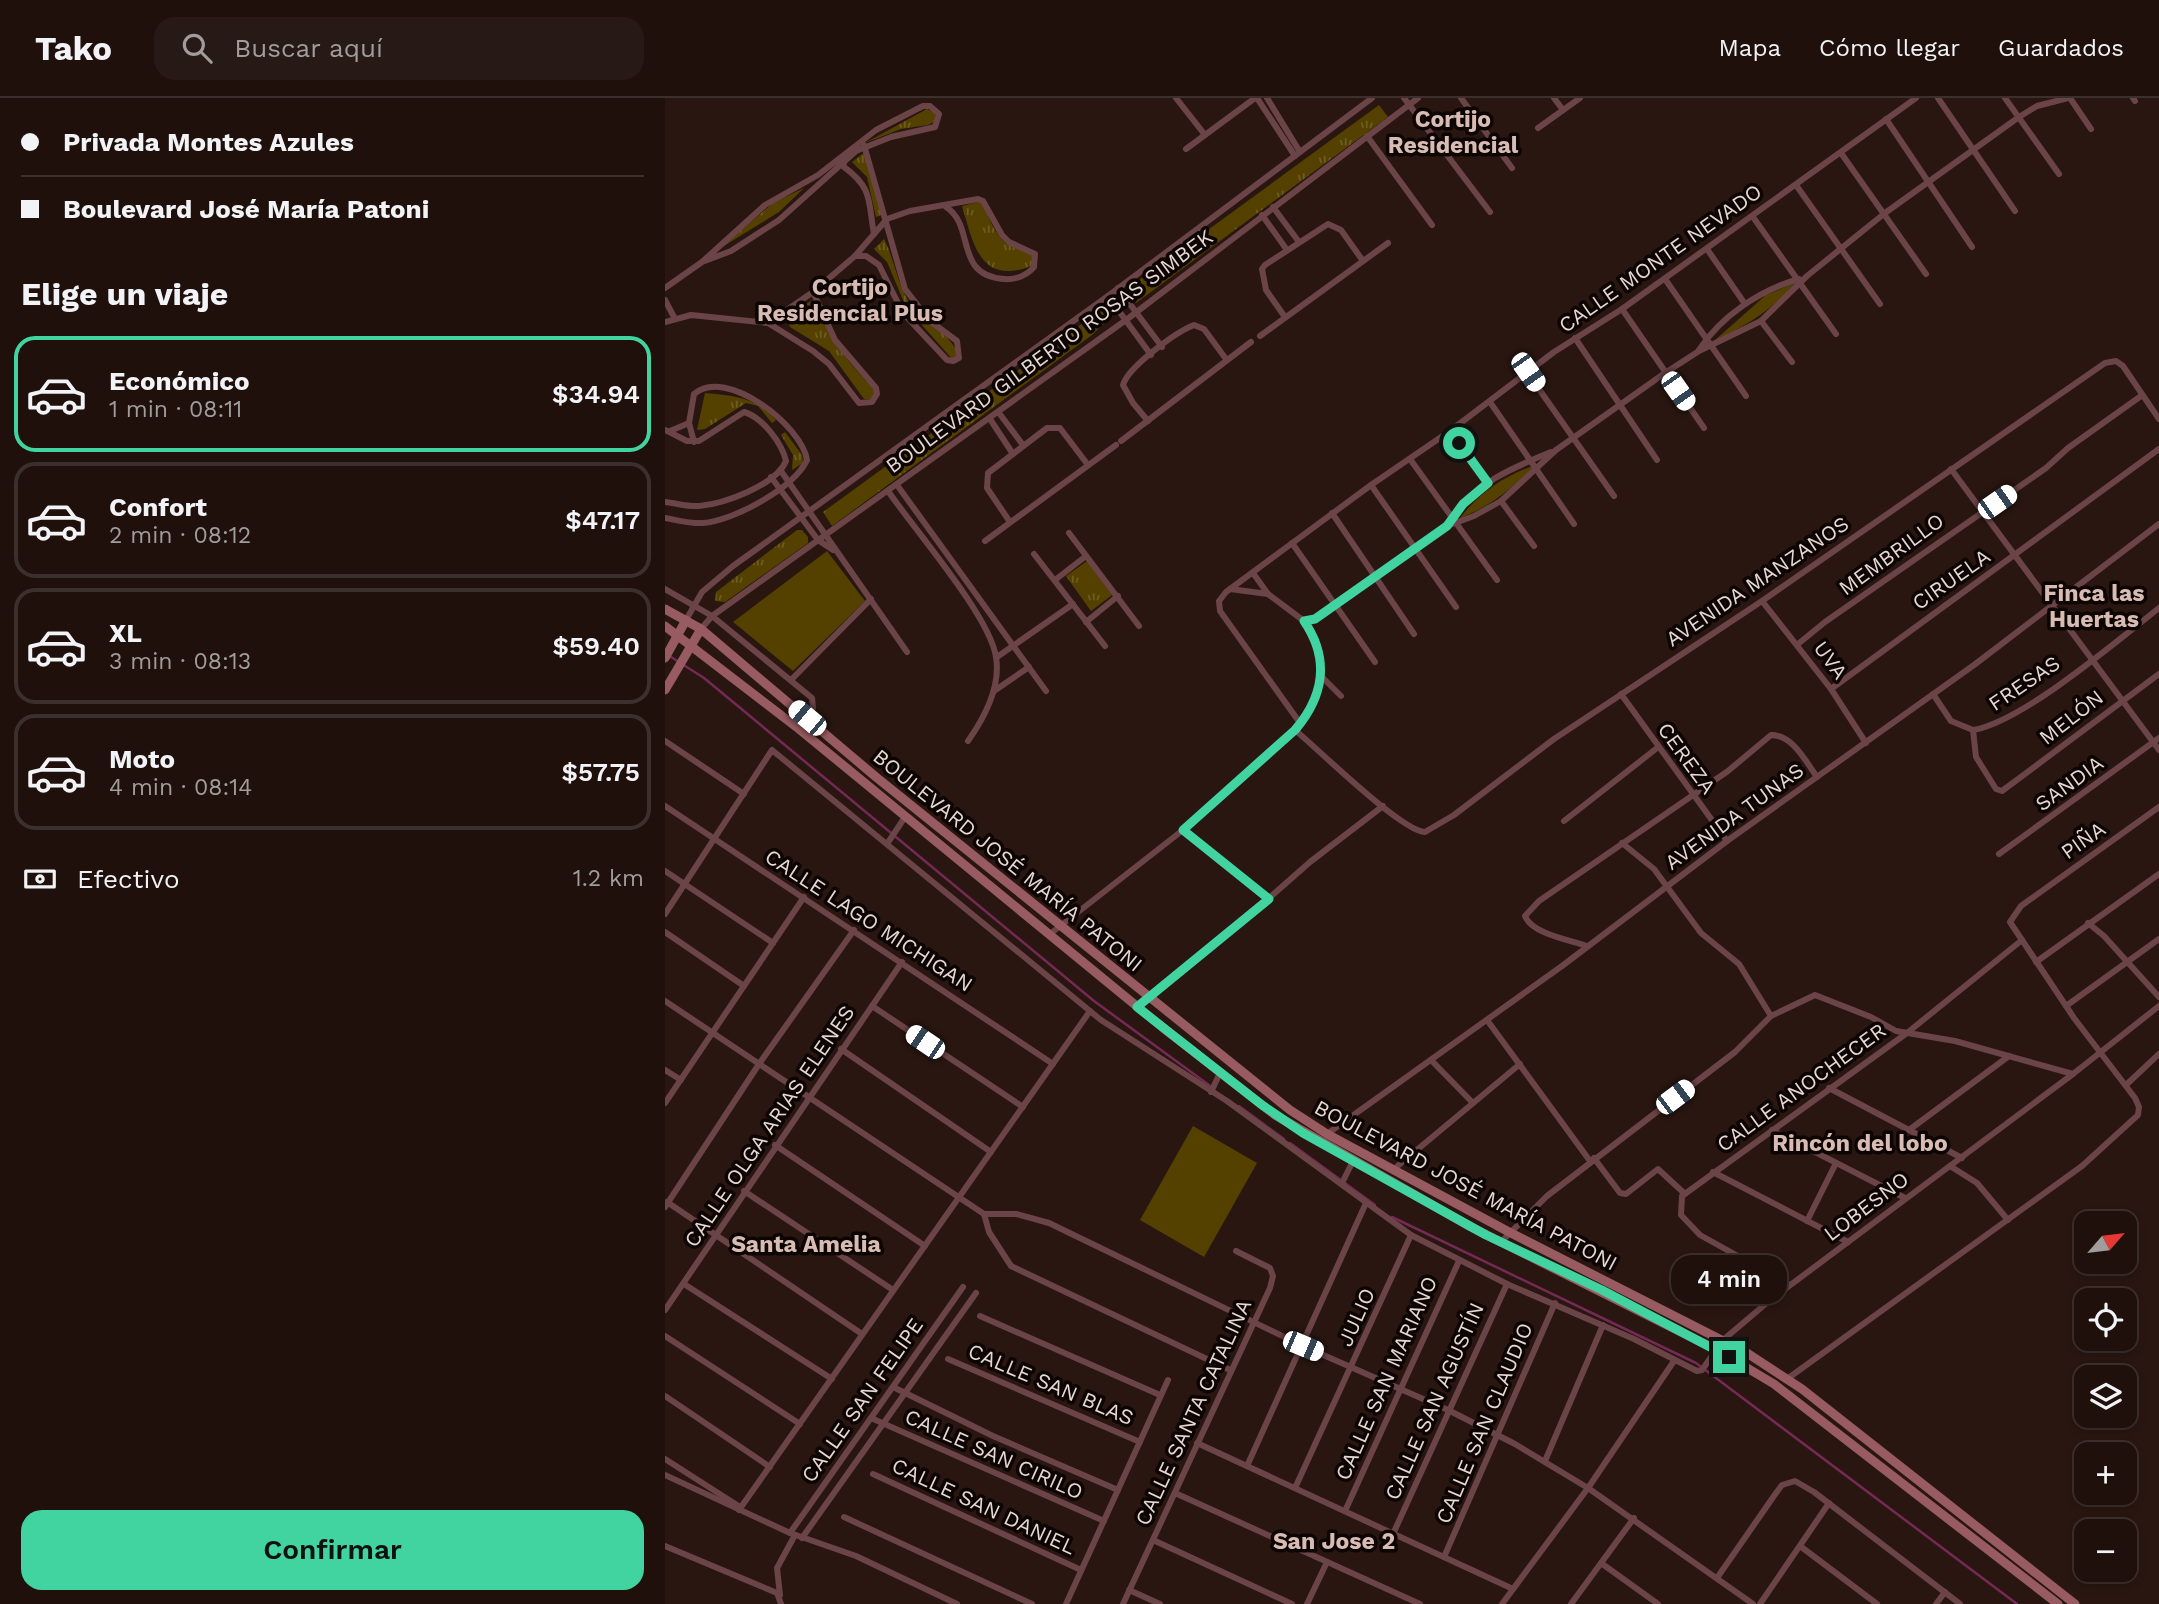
<!DOCTYPE html>
<html lang="es">
<head>
<meta charset="utf-8">
<style>
	:root { --surface:#1f100c; --page:#271915; --text:#f1f3f6; --muted:#a19d9d; --line:#3c302d; --accent:#41d4a1 }
	body { margin:0; font-family:"Work Sans",sans-serif; background:var(--page); color:var(--text); height:100vh; display:flex; flex-direction:column; font-size:26px; white-space:nowrap }
	* { box-sizing:border-box; margin:0 }
	p { font-size:23px; color:var(--muted) }
	.icon { flex:none; width:38px; height:38px; fill:none; stroke:currentColor; stroke-width:2; stroke-linecap:round; stroke-linejoin:round }
	.map { position:relative; flex:1; overflow:hidden }
	.sheet { display:flex; flex-direction:column; background:var(--surface); width:665px }
	.sheet>* { flex:none }
	.guide { display:grid; align-content:center; height:154px; padding:0 21px; background:var(--surface) }
	.needle { width:46px; rotate:62deg }
	.fabs { position:absolute; left:1409px; top:1113px; display:grid; gap:14px }
	.fabs a { display:grid; place-items:center; width:63px; height:63px; border-radius:14px; background:var(--surface); box-shadow:0 4px 10px #0003,0 0 0 2px var(--line); font-size:35px }
	.end { position:absolute; width:32px; height:32px; margin:-16px; border:9px solid #41d4a1; background:#111; box-shadow:0 0 0 4px #111 }
	.from { border-radius:50% }
	.bubble { position:absolute; height:49px; border-radius:21px; background:var(--surface); box-shadow:0 4px 10px #0003,0 0 0 2px var(--line); font-size:23px; font-weight:600; line-height:49px; text-align:center }
	.car { position:absolute; width:21px; height:42px; margin:-21px -10px; border-radius:9px; box-shadow:0 0 5px 2px #0007; background:linear-gradient(#fff 24%,#345 0 40%,#fff 0 76%,#345 0 86%,#fff 0) }
	.guide b { display:flex; align-items:center; gap:24px; height:66px; font-size:26px }
	.guide b+b { border-top:2px solid var(--line) }
	.guide i { width:18px; height:18px; background:var(--text) }
	ul { padding:0; list-style:none }
	li { display:flex; align-items:center; gap:21px; height:116px; margin:0 14px 10px; padding:0 7px; border:4px solid var(--line); border-radius:21px }
	li div { flex:1 }
	li b { display:block; font-size:26px }
	li em { font-style:normal; font-weight:600 }
	li.current { border-color:var(--accent) }
	li>.icon { width:63px; height:63px; stroke-width:1.5 }
	h2 { padding:0 21px; font-size:32px; line-height:84px }
	.pay { display:flex; align-items:center; gap:18px; height:77px; padding:0 21px; font-size:26px }
	.pay p { margin-inline-start:auto }
	.action { display:flex; gap:14px; margin-top:auto; padding:14px 21px }
	.action a { flex:1; height:80px; border-radius:21px; background:var(--accent); color:#111; font-size:28px; font-weight:600; line-height:80px; text-align:center }
	header { display:flex; align-items:center; gap:42px; box-sizing:border-box; height:98px; padding:0 35px; background:var(--surface); border-bottom:2px solid var(--line) }
	header strong { font-size:33px }
	nav { display:flex; gap:38px; margin-inline-start:auto; font-size:24px }
	.search { width:490px; height:63px; background:var(--page); display:flex; align-items:center; gap:18px; box-sizing:border-box; padding:0 24px; border-radius:21px; color:var(--muted); font-size:26px }
	main { display:flex; flex:1; min-height:0 }
	.map>svg:first-child { display:block }
	.green { fill:#544100 }
	.park { fill:url(#park-tufts) }
	.lines { fill:none; stroke-linecap:round; stroke-linejoin:round }
	.stream { stroke:#752955; stroke-width:2.5 }
	.minor { stroke:#6b4448; stroke-width:6 }
	.secondary { stroke:#975b61; stroke-width:9 }
	.route { stroke:#41d4a1; stroke-width:9 }
	.labels { text-anchor:middle; dominant-baseline:central; stroke-width:7; stroke-linejoin:round; paint-order:stroke }
	.street-label { font-size:21px; fill:#e7d8d4; stroke:#0c0503 }
	.neighbourhood-label { font-size:23px; font-weight:bold; fill:#d8bcb3; stroke:#0c0503 }
</style>
</head>
<body>
<header>
<strong>Tako</strong>
<div class="search"><svg class="icon" aria-label="search" viewBox="0 0 24 24"><circle cx="10" cy="10" r="6"/><path d="M15 15l6 6"/></svg>Buscar aquí</div>
<nav><a>Mapa</a><a>Cómo llegar</a><a>Guardados</a></nav>
</header>
<main>
<section class="sheet">
<div class="guide">
<b><i class="from"></i>Privada Montes Azules</b>
<b><i></i>Boulevard José María Patoni</b>
</div>
<h2>Elige un viaje</h2>
<ul>
<li class="current"><svg class="icon" aria-label="car" viewBox="0 0 24 24"><path d="M5 17H2v-5l4-1 3-4h7l3 4 3 1v5h-3M9 17h6M6 11h13"/><circle cx="7" cy="17" r="2"/><circle cx="17" cy="17" r="2"/></svg><div><b>Económico</b><p>1 min · 08:11</p></div><em>$34.94</em></li>
<li><svg class="icon" aria-label="car" viewBox="0 0 24 24"><path d="M5 17H2v-5l4-1 3-4h7l3 4 3 1v5h-3M9 17h6M6 11h13"/><circle cx="7" cy="17" r="2"/><circle cx="17" cy="17" r="2"/></svg><div><b>Confort</b><p>2 min · 08:12</p></div><em>$47.17</em></li>
<li><svg class="icon" aria-label="car" viewBox="0 0 24 24"><path d="M5 17H2v-5l4-1 3-4h7l3 4 3 1v5h-3M9 17h6M6 11h13"/><circle cx="7" cy="17" r="2"/><circle cx="17" cy="17" r="2"/></svg><div><b>XL</b><p>3 min · 08:13</p></div><em>$59.40</em></li>
<li><svg class="icon" aria-label="car" viewBox="0 0 24 24"><path d="M5 17H2v-5l4-1 3-4h7l3 4 3 1v5h-3M9 17h6M6 11h13"/><circle cx="7" cy="17" r="2"/><circle cx="17" cy="17" r="2"/></svg><div><b>Moto</b><p>4 min · 08:14</p></div><em>$57.75</em></li>
</ul>
<div class="pay"><svg class="icon" aria-label="cash" viewBox="0 0 24 24"><path d="M3 7h18v10H3z"/><circle cx="12" cy="12" r="2"/></svg>Efectivo<p>1.2 km</p></div>
<div class="action"><a>Confirmar</a></div>
</section>
<div class="map">
<svg width="1494" height="1506" viewBox="0 0 1494 1506">
	<defs>
		<pattern id="park-tufts" width="24" height="20" patternUnits="userSpaceOnUse" patternTransform="scale(1.75)"><rect width="24" height="20" fill="#544100"/><path d="M3 7l-1-3M5 7V3M7 7l1-3M15 17l-1-3M17 17v-4M19 17l1-3" fill="none" stroke="#6d5c24"/></pattern>
	</defs>
	<rect width="100%" height="100%" fill="#291610"/>
	<g class="green">
		<polygon points="162,453 200,503 128,573 68,524"/>
		<polygon points="528,1028 592,1065 539,1159 475,1122"/>
	</g>
	<g class="park">
		<polygon points="714,7 723,19 471,205 462,191"/>
		<polygon points="262,11 270,15 271,23 263,27 236,31 200,45"/>
		<polygon points="200,54 217,117 211,119 202,79 187,64"/>
		<polygon points="139,90 114,114 54,151 108,105"/>
		<path d="M317,103C323,117 330,139 344,147C354,152 362,151 369,160L366,168C315,188 308,145 297,108Z"/>
		<path d="M219,141C230,162 232,188 247,208C261,226 285,235 293,256L288,262L241,209L222,164L209,151Z"/>
		<path d="M1130,185C1106,213 1082,227 1049,243L1101,197Z"/>
		<path d="M148,202C163,238 182,264 209,291V301H199L164,253L125,229L121,217Z"/>
		<polygon points="440,209 448,217 427,237 167,428 158,414"/>
		<path d="M40,295C70,298 90,299 111,322L107,325L93,308L81,305L40,331L32,332Z"/>
		<polygon points="120,334 137,357 138,365 127,372 128,357 116,337"/>
		<path d="M870,367C847,391 826,408 795,420C816,393 838,379 870,367Z"/>
		<polygon points="132,432 137,432 143,439 143,445 60,504 50,503 51,494"/>
		<polygon points="422,463 447,497 426,513 401,478"/>
	</g>
	<g class="lines">
		<g class="stream">
			<polyline points="3,557 39,580 429,903 548,990"/>
			<polyline points="574,1008 619,1041"/>
			<polyline points="625,1045 710,1107"/>
			<polyline points="727,1119 1031,1265 1352,1506"/>
		</g>
		<g class="minor">
			<polyline points="511,0 540,37"/>
			<polyline points="592,0 630,58"/>
			<polyline points="602,0 635,54"/>
			<polyline points="739,0 825,114"/>
			<polyline points="796,0 847,70"/>
			<polyline points="889,0 898,12"/>
			<polyline points="1273,0 1350,113"/>
			<polyline points="1340,0 1394,76"/>
			<polyline points="1405,0 1426,31"/>
			<polyline points="1468,0 1470,3"/>
			<polyline points="1221,21 1307,149"/>
			<polyline points="873,30 915,0"/>
			<polyline points="702,38 767,127"/>
			<polyline points="521,51 590,0"/>
			<polyline points="1176,55 1261,176"/>
			<path d="M178,62L179,69C208,90 203,103 209,136"/>
			<polyline points="1131,87 1215,206"/>
			<polyline points="608,109 634,144"/>
			<polyline points="597,117 622,152"/>
			<polyline points="1088,119 1171,236"/>
			<polyline points="1042,151 1080,206"/>
			<polyline points="190,158 201,158 214,167 238,215 282,262 288,263 294,260 292,243 265,223 240,191 199,47"/>
			<polyline points="1000,181 1081,298"/>
			<polyline points="0,190 37,164 100,107 153,77 211,32 258,8 265,8 274,16 270,29 226,39 191,53 114,122 66,153 37,164"/>
			<polyline points="453,190 497,249"/>
			<polyline points="443,198 486,257"/>
			<polyline points="0,202 9,219"/>
			<polyline points="957,211 1039,330"/>
			<polyline points="620,219 601,192 597,171 600,167 663,126 676,132 698,163"/>
			<polyline points="1096,223 1127,264"/>
			<path d="M0,224L26,217L103,225L148,194L190,158L222,121L245,113L313,101L318,103L337,137L344,144L370,156L369,169C362,177 351,182 339,181C288,177 311,128 281,109"/>
			<polyline points="103,225 148,253 164,266 194,305 207,304 212,296 211,290 170,242 148,194"/>
			<polyline points="595,238 723,145"/>
			<polyline points="910,240 992,362"/>
			<path d="M1034,252C1056,218 1095,192 1134,181"/>
			<polyline points="862,274 949,398"/>
			<polyline points="825,304 909,426"/>
			<polyline points="334,315 358,347"/>
			<polyline points="325,321 348,356"/>
			<path d="M483,323L468,305L458,287C463,269 511,234 529,227L539,231L561,261"/>
			<path d="M0,332L22,343H34L79,314C97,319 117,345 121,363C111,387 59,406 34,408C23,409 11,405 0,404"/>
			<polyline points="5,333 24,325"/>
			<polyline points="785,333 823,385"/>
			<polyline points="456,343 586,244"/>
			<polyline points="745,361 832,482"/>
			<polyline points="1286,371 1494,652"/>
			<polyline points="116,373 242,554"/>
			<polyline points="106,379 153,442 168,452"/>
			<polyline points="232,387 381,593"/>
			<polyline points="706,387 791,509"/>
			<path d="M223,393C249,431 325,518 331,559C336,589 320,619 303,643"/>
			<polyline points="836,403 869,448"/>
			<polyline points="667,415 749,536"/>
			<path d="M0,420C12,422 26,426 38,425C68,423 129,390 142,362C137,328 61,268 29,296L24,325L29,344"/>
			<path d="M786,421C808,386 849,369 886,354"/>
			<polyline points="345,424 322,390 323,375 382,330 395,330 423,367"/>
			<polyline points="404,435 474,528"/>
			<polyline points="320,443 451,347"/>
			<polyline points="627,445 710,564"/>
			<polyline points="369,456 440,548"/>
			<polyline points="588,475 603,496"/>
			<polyline points="390,482 421,458"/>
			<polyline points="0,491 47,518 147,600 148,610 134,631"/>
			<polyline points="1097,503 1166,591 1201,645"/>
			<polyline points="21,522 37,494 68,468 443,198 707,0"/>
			<polyline points="639,523 651,521 782,428 809,418 836,403 891,352 1000,275 1034,253 1096,223 1142,178 1220,115 1354,19 1372,8 1403,0"/>
			<polyline points="421,524 453,498"/>
			<polyline points="36,531 47,518 461,222 753,0"/>
			<polyline points="1133,546 1160,524 1381,370 1403,350 1476,298"/>
			<polyline points="332,559 408,506"/>
			<polyline points="657,579 676,598"/>
			<polyline points="126,582 206,501"/>
			<polyline points="1166,591 1494,351"/>
			<polyline points="329,593 364,569"/>
			<polyline points="956,596 1062,743"/>
			<polyline points="1268,596 1286,623 1308,632 1311,659 1331,691 1337,693 1494,576"/>
			<polyline points="635,625 555,513 554,503 561,494 706,387 785,333 889,254 957,211 1251,0"/>
			<path d="M630,632C653,651 736,733 760,734L789,717L889,641L1097,503L1440,265L1451,263L1458,268L1494,321"/>
			<path d="M1308,632C1357,624 1452,543 1494,510"/>
			<polyline points="0,643 79,696"/>
			<polyline points="0,708 388,966"/>
			<polyline points="899,723 992,650"/>
			<polyline points="518,732 604,801"/>
			<polyline points="222,746 240,719"/>
			<polyline points="1334,756 1494,640"/>
			<polyline points="0,773 108,845"/>
			<polyline points="0,816 107,652 436,922 562,1003 746,1137 842,1186 969,1241 1032,1273 1037,1272 1058,1242 1104,1203 1408,976 1494,908"/>
			<polyline points="1423,825 1439,838 1494,899"/>
			<polyline points="0,834 79,888"/>
			<polyline points="385,836 518,732 630,632 651,599 657,579 654,555 639,523 603,496 565,491"/>
			<path d="M922,848C905,842 867,836 860,818L874,803L1063,673L1106,637C1128,637 1141,664 1152,679"/>
			<polyline points="1371,864 1494,776"/>
			<polyline points="0,903 319,1116"/>
			<polyline points="207,908 358,1009"/>
			<polyline points="1401,908 1494,841"/>
			<polyline points="473,909 578,823 645,764 718,708"/>
			<polyline points="1106,918 1150,897 1206,919 1231,933 1290,943 1408,976"/>
			<polyline points="822,922 925,1063"/>
			<polyline points="176,951 326,1054"/>
			<polyline points="766,962 808,1005"/>
			<polyline points="0,972 16,982"/>
			<polyline points="1461,987 1494,956"/>
			<polyline points="1164,990 1297,1060"/>
			<polyline points="546,994 555,975"/>
			<polyline points="0,1005 139,799"/>
			<polyline points="1107,1032 1240,1100"/>
			<polyline points="1244,1032 1344,958"/>
			<polyline points="662,1036 897,868 1062,743 1309,567 1494,426"/>
			<polyline points="110,1047 260,1148"/>
			<polyline points="929,1060 955,1095 961,1096 993,1071 1020,1096"/>
			<polyline points="1285,1068 1312,1085 1343,1122"/>
			<polyline points="729,1071 855,966"/>
			<polyline points="1048,1074 1183,1144"/>
			<polyline points="677,1085 688,1063"/>
			<polyline points="79,1093 228,1192"/>
			<polyline points="2,1104 197,1236"/>
			<polyline points="0,1109 94,966 189,832"/>
			<polyline points="319,1116 351,1116 384,1125 638,1248 783,1312 850,1346 923,1390 1088,1506"/>
			<polyline points="319,1116 324,1134 346,1168 565,1272"/>
			<polyline points="1142,1123 1171,1065"/>
			<polyline points="836,1144 882,1098 1070,954 1106,918 1074,866 1036,835 989,771 957,745"/>
			<polyline points="19,1186 167,1281"/>
			<polyline points="1125,1187 1035,1137 1016,1117 1017,1098 1242,935 1357,842"/>
			<polyline points="0,1212 237,864"/>
			<polyline points="315,1218 495,1297"/>
			<polyline points="0,1238 135,1326"/>
			<polyline points="283,1261 475,1344"/>
			<polyline points="1122,1281 1417,1068 1473,1017 1474,1009 1470,1000 1409,920 1345,824 1356,808 1494,709"/>
			<polyline points="228,1289 328,1338 453,1392"/>
			<polyline points="0,1298 105,1369"/>
			<polyline points="206,1320 439,1423"/>
			<polyline points="532,1345 848,1491"/>
			<polyline points="0,1361 75,1409"/>
			<polyline points="880,1363 938,1227"/>
			<polyline points="582,1368 701,1105"/>
			<polyline points="208,1376 416,1472"/>
			<polyline points="0,1377 125,1435 191,1458 292,1506"/>
			<polyline points="630,1390 746,1137"/>
			<polyline points="510,1395 755,1506"/>
			<polyline points="74,1412 425,913"/>
			<polyline points="680,1413 794,1163"/>
			<polyline points="179,1419 367,1506"/>
			<polyline points="125,1435 298,1189"/>
			<polyline points="728,1436 842,1186"/>
			<polyline points="137,1440 311,1195"/>
			<polyline points="488,1442 627,1506"/>
			<polyline points="0,1448 112,1495 116,1506"/>
			<polyline points="1135,1448 1212,1506"/>
			<polyline points="779,1459 890,1205"/>
			<polyline points="936,1465 993,1506"/>
			<polyline points="1052,1480 1111,1395 1117,1387 1130,1383 1149,1394 1295,1506"/>
			<polyline points="464,1492 495,1506"/>
			<polyline points="115,1497 112,1470 130,1437"/>
			<polyline points="401,1506 503,1282"/>
			<polyline points="458,1506 605,1190 608,1178 605,1170 571,1153"/>
			<polyline points="642,1506 662,1464"/>
			<polyline points="837,1506 923,1390 1009,1263"/>
			<polyline points="906,1506 969,1420"/>
			<polyline points="1095,1506 1164,1405"/>
			<polyline points="1271,1506 1280,1494"/>
		</g>
		<g class="secondary">
			<polyline points="0,511 36,531 211,679 625,1012 662,1036 844,1134 1082,1255 1137,1291 1410,1506"/>
			<polyline points="0,528 134,631 502,933 610,1017 806,1129 1052,1252 1109,1286 1393,1506"/>
			<polyline points="0,560 21,522"/>
			<polyline points="0,592 36,531"/>
		</g>
	</g>
	<g class="lines">
		<path class="route" d="M794,345L823,385L798,406L782,428L650,521L639,523C665,561 659,598 630,632L518,732L604,801L472,909L597,1007L638,1035L821,1137L937,1192L1064,1259"/>
	</g>
	<g class="labels">
		<g class="street-label">
			<text transform="translate(995 160) rotate(-35)">CALLE MONTE NEVADO</text>
			<text transform="translate(384 253) rotate(-36)">BOULEVARD GILBERTO ROSAS SIMBEK</text>
			<text transform="translate(1226 456) rotate(-36)">MEMBRILLO</text>
			<text transform="translate(1286 481) rotate(-35)">CIRUELA</text>
			<text transform="translate(1092 483) rotate(-34)">AVENIDA MANZANOS</text>
			<text transform="translate(1166 562) rotate(54)">UVA</text>
			<text transform="translate(1359 585) rotate(-34)">FRESAS</text>
			<text transform="translate(1406 619) rotate(-38)">MELÓN</text>
			<text transform="translate(1022 660) rotate(54)">CEREZA</text>
			<text transform="translate(1404 685) rotate(-36)">SANDIA</text>
			<text transform="translate(1069 718) rotate(-36)">AVENIDA TUNAS</text>
			<text transform="translate(1418 742) rotate(-35)">PIÑA</text>
			<text transform="translate(343 762) rotate(39)">BOULEVARD JOSÉ MARÍA PATONI</text>
			<text transform="translate(204 822) rotate(33)">CALLE LAGO MICHIGAN</text>
			<text transform="translate(1136 989) rotate(-36)">CALLE ANOCHECER</text>
			<text transform="translate(104 1028) rotate(-56)">CALLE OLGA ARIAS ELENES</text>
			<text transform="translate(801 1087) rotate(28)">BOULEVARD JOSÉ MARÍA PATONI</text>
			<text transform="translate(1201 1108) rotate(-37)">LOBESNO</text>
			<text transform="translate(691 1219) rotate(-66)">JULIO</text>
			<text transform="translate(721 1280) rotate(-66)">CALLE SAN MARIANO</text>
			<text transform="translate(386 1286) rotate(23)">CALLE SAN BLAS</text>
			<text transform="translate(197 1302) rotate(-55)">CALLE SAN FELIPE</text>
			<text transform="translate(769 1303) rotate(-66)">CALLE SAN AGUSTÍN</text>
			<text transform="translate(528 1314) rotate(-65)">CALLE SANTA CATALINA</text>
			<text transform="translate(819 1325) rotate(-67)">CALLE SAN CLAUDIO</text>
			<text transform="translate(329 1356) rotate(24)">CALLE SAN CIRILO</text>
			<text transform="translate(319 1408) rotate(25)">CALLE SAN DANIEL</text>
		</g>
		<g class="neighbourhood-label">
			<text x="788" y="21">Cortijo<tspan x="788" dy="26">Residencial</tspan></text>
			<text x="185" y="189">Cortijo<tspan x="185" dy="26">Residencial Plus</tspan></text>
			<text x="1429" y="495">Finca las<tspan x="1429" dy="26">Huertas</tspan></text>
			<text x="1195" y="1045">Rincón del lobo</text>
			<text x="141" y="1146">Santa Amelia</text>
			<text x="669" y="1443">San Jose 2</text>
		</g>
	</g>
</svg>
<div class="fabs">
<a><svg class="needle" viewBox="-14 -14 28 28"><path d="M0-13l5 13h-10z" fill="#e53935"/><path d="M0 13l5-13h-10z" fill="#a19d9d"/></svg></a>
<a><svg class="icon" aria-label="locate" viewBox="0 0 24 24"><circle cx="12" cy="12" r="6"/><path d="M12 2v4M12 18v4M2 12h4M18 12h4"/></svg></a>
<a><svg class="icon" aria-label="layers" viewBox="0 0 24 24"><path d="M12 4l9 5-9 5-9-5zM3 14l9 5 9-5"/></svg></a>
<a>+</a>
<a>−</a>
</div>
<i class="end from" style="left:794px;top:345px"></i>
<i class="end" style="left:1064px;top:1259px"></i>
<div class="bubble" style="left:1006px;top:1157px;width:116px">4 min</div>
<i class="car" style="left:863px;top:274px;rotate:145deg"></i>
<i class="car" style="left:1013px;top:293px;rotate:145deg"></i>
<i class="car" style="left:1332px;top:404px;rotate:55deg"></i>
<i class="car" style="left:142px;top:620px;rotate:310deg"></i>
<i class="car" style="left:260px;top:944px;rotate:304deg"></i>
<i class="car" style="left:1010px;top:999px;rotate:53deg"></i>
<i class="car" style="left:638px;top:1248px;rotate:113deg"></i>
</div>
</main>
</body>
</html>
